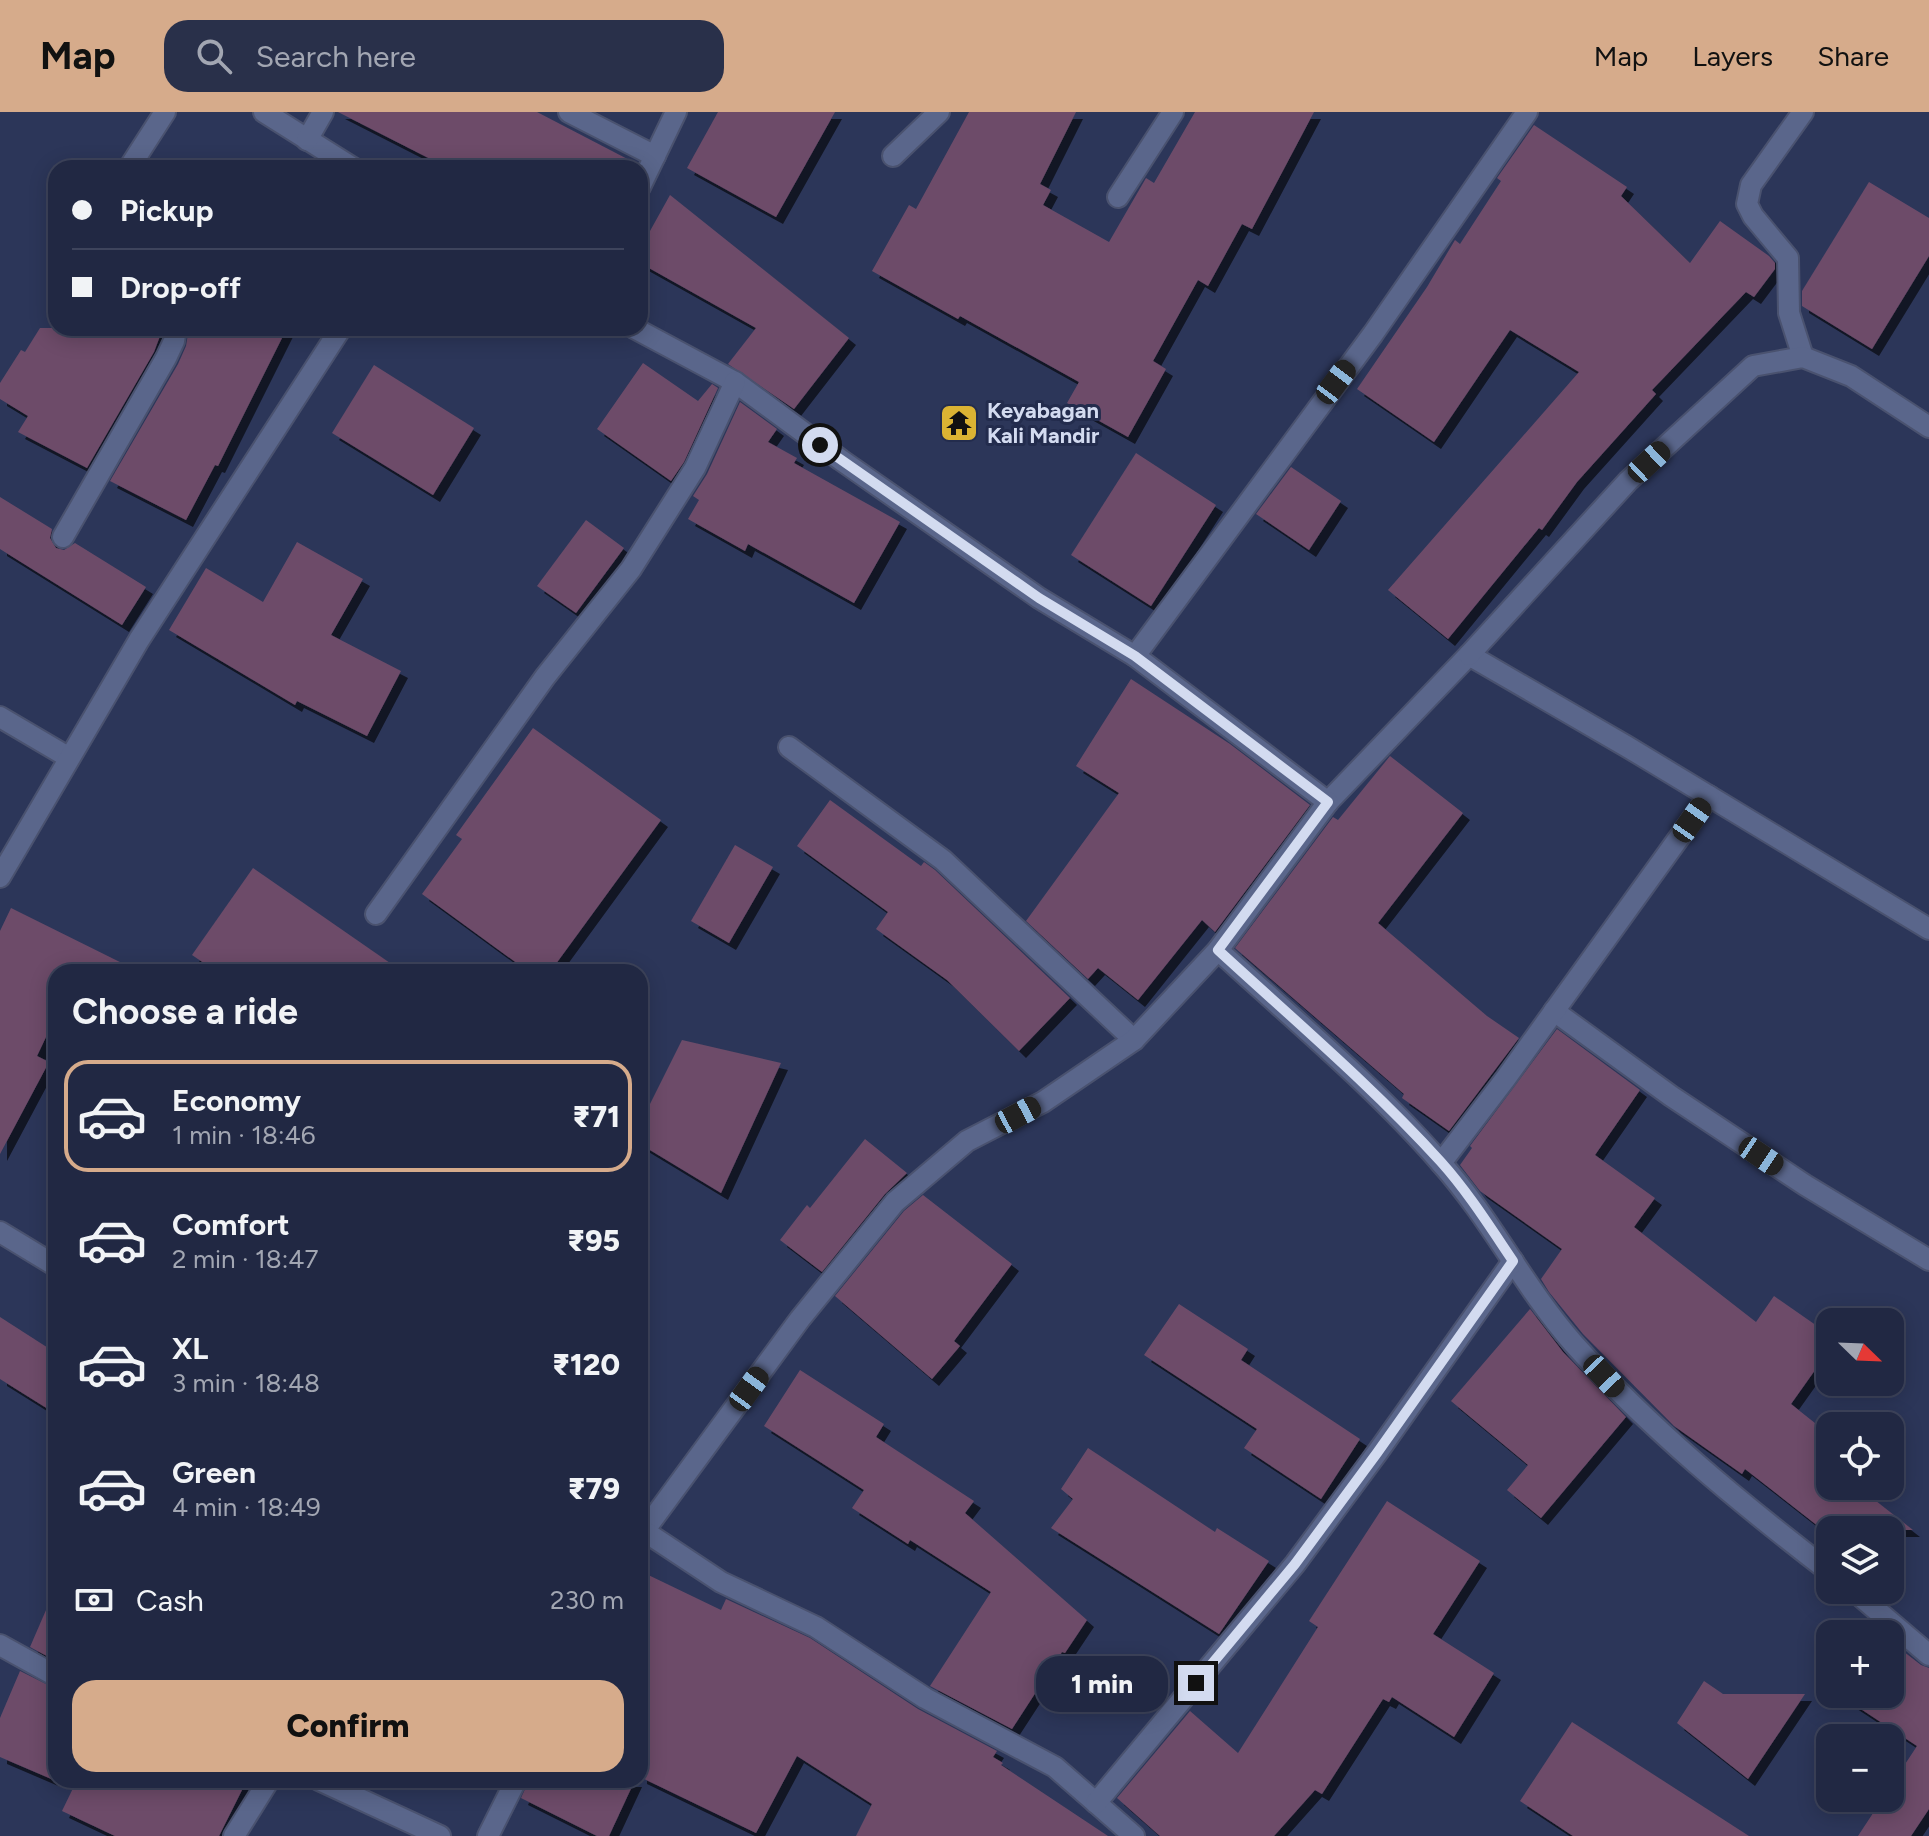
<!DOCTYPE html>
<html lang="en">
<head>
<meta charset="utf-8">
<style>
	:root { --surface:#212843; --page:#29304a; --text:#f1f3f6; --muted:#a2a6b2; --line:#3e445c; --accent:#d6ab8b }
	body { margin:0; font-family:Figtree,sans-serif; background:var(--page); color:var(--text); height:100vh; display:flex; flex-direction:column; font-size:30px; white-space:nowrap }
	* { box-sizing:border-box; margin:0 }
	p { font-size:26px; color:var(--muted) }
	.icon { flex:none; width:44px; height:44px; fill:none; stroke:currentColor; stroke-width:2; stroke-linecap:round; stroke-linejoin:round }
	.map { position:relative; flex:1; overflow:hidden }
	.side { position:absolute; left:48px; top:852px; width:600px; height:824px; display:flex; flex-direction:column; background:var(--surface); border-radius:24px; box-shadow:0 4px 20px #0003,0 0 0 2px var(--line) }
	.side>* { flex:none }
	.hud { position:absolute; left:48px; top:48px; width:600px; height:176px; border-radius:24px; box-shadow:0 4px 20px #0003,0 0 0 2px var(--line); display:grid; align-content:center; height:176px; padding:0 24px; background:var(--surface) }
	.needle { width:52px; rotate:113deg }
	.fabs { position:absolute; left:1816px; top:1196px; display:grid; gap:16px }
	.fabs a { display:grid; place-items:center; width:88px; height:88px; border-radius:16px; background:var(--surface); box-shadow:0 4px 20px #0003,0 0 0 2px var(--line); font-size:40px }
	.end { position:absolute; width:36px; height:36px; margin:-18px; border:10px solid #d3dbf0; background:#111; box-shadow:0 0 0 4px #111 }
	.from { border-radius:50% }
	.bubble { position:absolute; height:56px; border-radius:24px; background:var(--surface); box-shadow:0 4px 20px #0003,0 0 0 2px var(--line); font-size:26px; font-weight:800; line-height:56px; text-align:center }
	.car { position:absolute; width:24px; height:48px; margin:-24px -12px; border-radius:10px; box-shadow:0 0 6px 2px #0007; background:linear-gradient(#222 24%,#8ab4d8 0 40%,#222 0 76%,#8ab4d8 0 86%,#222 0) }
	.hud b { display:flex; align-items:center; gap:28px; height:76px; font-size:30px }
	.hud b+b { border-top:2px solid var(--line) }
	.hud i { width:20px; height:20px; background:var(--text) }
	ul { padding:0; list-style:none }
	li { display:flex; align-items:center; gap:24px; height:112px; margin:0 16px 12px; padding:0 8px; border:4px solid transparent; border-radius:24px }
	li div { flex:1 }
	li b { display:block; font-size:30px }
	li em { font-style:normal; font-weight:800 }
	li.active { border-color:var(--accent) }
	li>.icon { width:72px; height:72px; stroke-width:1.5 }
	h2 { padding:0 24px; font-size:36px; line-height:96px }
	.pay { display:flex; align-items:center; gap:20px; height:88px; padding:0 24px; font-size:30px }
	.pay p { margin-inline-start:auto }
	.cta { display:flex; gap:16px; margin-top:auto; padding:16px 24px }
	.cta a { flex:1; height:92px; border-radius:24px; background:var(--accent); color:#111; font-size:32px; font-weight:800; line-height:92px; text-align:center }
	header { display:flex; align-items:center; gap:48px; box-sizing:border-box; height:112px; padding:0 40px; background:var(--accent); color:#111 }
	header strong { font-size:38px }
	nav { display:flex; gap:44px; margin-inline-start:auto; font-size:28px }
	.search { width:560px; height:72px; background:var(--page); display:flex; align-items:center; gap:20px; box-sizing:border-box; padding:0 28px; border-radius:24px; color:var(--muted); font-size:30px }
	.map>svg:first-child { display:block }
	.building { fill:#6d4c69; filter:url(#shadow) }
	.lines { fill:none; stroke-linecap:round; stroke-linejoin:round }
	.street-casing { stroke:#4a526f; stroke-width:24 }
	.street { stroke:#5a668b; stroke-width:20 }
	.route { stroke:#d3dbf0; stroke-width:10 }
	.labels { text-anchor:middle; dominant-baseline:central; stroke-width:6; stroke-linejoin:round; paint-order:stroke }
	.poi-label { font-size:22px; font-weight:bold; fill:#d3dbf0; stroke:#232c4d; text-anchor:start }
</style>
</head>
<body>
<header>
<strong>Map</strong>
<div class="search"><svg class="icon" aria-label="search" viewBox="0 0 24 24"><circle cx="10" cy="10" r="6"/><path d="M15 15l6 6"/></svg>Search here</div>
<nav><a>Map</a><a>Layers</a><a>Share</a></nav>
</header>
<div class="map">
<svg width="1929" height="1724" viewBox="0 0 1929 1724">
	<defs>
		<filter id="shadow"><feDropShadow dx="7" dy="7" stdDeviation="0" flood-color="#0009"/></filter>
	</defs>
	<rect width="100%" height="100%" fill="#2c3659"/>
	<g class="building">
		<polygon points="338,0 537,0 637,52 635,56 448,56"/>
		<polygon points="718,0 835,0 776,105 687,56"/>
		<polygon points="969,0 1076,0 1040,72 1051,78 1043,93 1109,130 1146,66 1154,71 1195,0 1314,0 1252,117 1242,112 1208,174 1198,168 1153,249 1166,257 1128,325 1067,291 1079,270 960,204 958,207 872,159 909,93 916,97"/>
		<polygon points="1534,13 1627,75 1621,84 1690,151 1720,109 1769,144 1775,151 1775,157 1754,185 1746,180 1652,278 1656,282 1577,370 1542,418 1539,416 1448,527 1388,478 1579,260 1510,218 1434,330 1357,277 1427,175 1455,128 1460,132 1501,69 1497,66"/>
		<polygon points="1869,70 1929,106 1929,144 1872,237 1802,194 1802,179"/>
		<polygon points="670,83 849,226 794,297 728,252 756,216 640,151 640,137"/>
		<polygon points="40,216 163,216 154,240 87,356 18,320 28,304 0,287 0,271 21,238 25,240"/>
		<polygon points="189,216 287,216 218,354 215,353 186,408 110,369 178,252 186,234"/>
		<polygon points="643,251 698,289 712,272 718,276 684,350 671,369 597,317"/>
		<polygon points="374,253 474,316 433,383 332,321"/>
		<polygon points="740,290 777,317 768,330 797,346 794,351 900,410 854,491 748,432 745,439 688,407 699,388 693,384 707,362"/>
		<polygon points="1136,341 1216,393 1151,494 1071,443"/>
		<polygon points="1291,355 1341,389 1309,438 1256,402"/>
		<polygon points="0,385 52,417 50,426 56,436 64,438 75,431 146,475 122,513 0,437"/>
		<polygon points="586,408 624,436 576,501 537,474"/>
		<polygon points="297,430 363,467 331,523 401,559 367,624 297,589 295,593 169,518 206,456 263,490"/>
		<polygon points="1131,567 1230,632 1310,693 1215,820 1202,808 1138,888 1098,856 1088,867 1026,809 1119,681 1076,654"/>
		<polygon points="533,616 661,708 550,860 529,860 422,782 462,727 456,723"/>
		<polygon points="1390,644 1463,701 1378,811 1487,904 1519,926 1449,1019 1402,986 1404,982 1235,836 1333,705 1338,708"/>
		<polygon points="830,688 921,754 924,750 935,758 1070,886 1019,939 947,868 876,817 888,800 797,734"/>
		<polygon points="735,733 773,755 729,831 691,809"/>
		<polygon points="253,756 403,860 217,860 192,843"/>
		<polygon points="11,796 140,860 56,860 56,904 37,944 49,950 0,1042 0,819"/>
		<polygon points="1557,917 1640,978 1595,1043 1655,1086 1634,1115 1756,1210 1774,1184 1830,1223 1830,1237 1791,1292 1830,1323 1830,1374 1857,1374 1913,1418 1823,1418 1745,1357 1742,1362 1674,1314 1583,1222 1549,1180 1541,1167 1562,1137 1480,1079 1460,1053 1472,1036 1470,1034"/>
		<polygon points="682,928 781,951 721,1081 640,1032 640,1012"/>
		<polygon points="865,1027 907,1061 885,1082 822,1160 780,1128 807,1093 810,1096"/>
		<polygon points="923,1083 1012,1152 954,1229 960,1234 932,1267 835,1184 904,1099"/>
		<polygon points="1179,1192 1248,1237 1241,1248 1360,1327 1321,1387 1244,1336 1257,1317 1144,1243"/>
		<polygon points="1530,1197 1563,1240 1626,1305 1541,1406 1507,1378 1528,1353 1451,1289"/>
		<polygon points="0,1205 56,1241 56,1302 0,1267"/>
		<polygon points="800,1258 884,1312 876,1325 974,1389 965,1401 1087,1508 1065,1541 1062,1540 1012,1617 930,1574 991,1480 910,1428 908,1432 852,1396 864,1378 764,1314"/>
		<polygon points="1088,1336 1215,1420 1217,1416 1269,1449 1219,1522 1051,1416 1073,1387 1061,1377"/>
		<polygon points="1387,1389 1480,1449 1433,1522 1494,1561 1454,1625 1392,1585 1389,1590 1383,1587 1322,1682 1315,1678 1274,1724 1160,1724 1117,1686 1190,1599 1238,1641 1318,1515 1309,1509"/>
		<polygon points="640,1459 721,1498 726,1487 810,1526 918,1597 997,1639 993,1645 1003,1651 1001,1653 1108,1724 856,1724 872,1692 797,1644 756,1721 640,1665"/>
		<polygon points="56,1475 56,1549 30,1535"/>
		<polygon points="1890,1529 1921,1553 1929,1556 1929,1697 1911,1724 1858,1724 1883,1686 1890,1686 1890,1675 1917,1634 1838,1582 1890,1582"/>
		<polygon points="20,1559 56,1577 56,1669 0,1645 0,1606"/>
		<polygon points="1704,1569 1723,1582 1805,1582 1748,1667 1677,1611"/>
		<polygon points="1572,1610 1749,1724 1573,1724 1520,1689"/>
		<polygon points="77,1668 247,1668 219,1724 115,1724 62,1699"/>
		<polygon points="529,1668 635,1668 609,1724 597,1724 521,1686"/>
	</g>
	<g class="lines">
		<defs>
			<g id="street">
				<polyline points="264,0 353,56"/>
				<polyline points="569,0 655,44"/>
				<polyline points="1803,0 1751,73 1747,92 1753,104 1788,146 1789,201 1803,245"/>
				<polyline points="307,28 323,0"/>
				<polyline points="893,44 939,0"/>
				<polyline points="129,56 165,0"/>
				<polyline points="640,75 676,0"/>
				<polyline points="1118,85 1173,0"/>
				<polyline points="634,216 735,270 841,348 1039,486 1135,544 1328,690 1469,543 1626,634 1929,817"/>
				<polyline points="63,425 166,246 174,229 176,216"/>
				<polyline points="1469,543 1628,369 1753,254 1803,245 1851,264 1929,315"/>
				<polyline points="1135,544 1373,222 1527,0"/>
				<polyline points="0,605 68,645"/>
				<polyline points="789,635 943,748 1134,928"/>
				<polyline points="0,765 139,528 341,216"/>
				<polyline points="376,802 545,565 631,457 695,356 735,270"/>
				<path d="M1218,838C1293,907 1374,974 1441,1051C1491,1107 1524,1175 1573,1231C1650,1317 1739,1390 1830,1460"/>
				<polyline points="1554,899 1671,984 1805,1073 1929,1148"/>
				<polyline points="1441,1051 1506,966 1709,684"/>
				<polyline points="0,1120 56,1154"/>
				<polyline points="640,1417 644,1419 800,1207 895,1090 967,1029 1043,990 1134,928 1218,838 1328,690"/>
				<polyline points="640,1427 644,1419 721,1470 816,1515 925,1586 1055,1655 1134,1724"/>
				<polyline points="1853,1478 1929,1543"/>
				<polyline points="0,1533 56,1564"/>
				<polyline points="319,1668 440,1724"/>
				<polyline points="1096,1691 1295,1452 1377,1341 1513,1149"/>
				<polyline points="234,1724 269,1668"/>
				<polyline points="488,1724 516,1668"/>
			</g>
		</defs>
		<use href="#street" class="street-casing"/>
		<use href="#street" class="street"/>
	</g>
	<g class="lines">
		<path class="route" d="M820,333L1039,486L1135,544L1328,690L1218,838C1293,907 1372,974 1441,1050C1468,1080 1490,1115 1513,1149L1377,1341L1295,1452L1196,1571"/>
	</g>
	<defs>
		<symbol id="temple-square" viewBox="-11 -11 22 22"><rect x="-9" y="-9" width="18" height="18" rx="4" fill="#dbb333" stroke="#232c4d"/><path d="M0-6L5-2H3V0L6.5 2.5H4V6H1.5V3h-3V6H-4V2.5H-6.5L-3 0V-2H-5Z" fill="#111"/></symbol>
	</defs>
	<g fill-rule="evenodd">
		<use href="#temple-square" x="937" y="289" width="44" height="44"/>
	</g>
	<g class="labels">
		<g class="poi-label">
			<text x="987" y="298">Keyabagan<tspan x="987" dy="25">Kali Mandir</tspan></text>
		</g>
	</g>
</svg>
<div class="fabs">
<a><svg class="needle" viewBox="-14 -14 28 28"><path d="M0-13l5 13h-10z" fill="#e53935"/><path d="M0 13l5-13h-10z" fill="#a2a6b2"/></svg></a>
<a><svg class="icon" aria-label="locate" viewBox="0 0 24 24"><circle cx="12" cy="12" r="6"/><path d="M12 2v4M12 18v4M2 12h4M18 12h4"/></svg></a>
<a><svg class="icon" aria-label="layers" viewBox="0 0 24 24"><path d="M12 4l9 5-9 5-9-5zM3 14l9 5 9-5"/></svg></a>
<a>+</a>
<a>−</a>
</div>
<i class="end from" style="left:820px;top:333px"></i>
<i class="end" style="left:1196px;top:1571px"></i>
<div class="bubble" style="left:1036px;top:1544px;width:132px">1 min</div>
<i class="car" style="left:1336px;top:270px;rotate:37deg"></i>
<i class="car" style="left:1649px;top:350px;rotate:47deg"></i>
<i class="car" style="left:1692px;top:708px;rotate:35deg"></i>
<i class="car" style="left:1018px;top:1003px;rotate:62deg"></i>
<i class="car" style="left:1761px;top:1044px;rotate:124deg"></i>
<i class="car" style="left:1604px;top:1264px;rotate:137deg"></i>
<i class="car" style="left:749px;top:1277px;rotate:36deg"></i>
<div class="hud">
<b><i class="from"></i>Pickup</b>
<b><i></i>Drop-off</b>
</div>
<section class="side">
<h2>Choose a ride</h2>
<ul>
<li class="active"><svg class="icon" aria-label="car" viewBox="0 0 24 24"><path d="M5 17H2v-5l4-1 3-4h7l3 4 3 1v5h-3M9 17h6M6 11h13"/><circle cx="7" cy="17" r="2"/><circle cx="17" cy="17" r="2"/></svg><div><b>Economy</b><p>1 min · 18:46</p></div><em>₹71</em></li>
<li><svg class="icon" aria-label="car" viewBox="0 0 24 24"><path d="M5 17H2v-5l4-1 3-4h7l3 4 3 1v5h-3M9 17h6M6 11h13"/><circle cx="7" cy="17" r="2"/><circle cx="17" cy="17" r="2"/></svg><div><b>Comfort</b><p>2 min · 18:47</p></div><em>₹95</em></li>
<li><svg class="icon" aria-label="car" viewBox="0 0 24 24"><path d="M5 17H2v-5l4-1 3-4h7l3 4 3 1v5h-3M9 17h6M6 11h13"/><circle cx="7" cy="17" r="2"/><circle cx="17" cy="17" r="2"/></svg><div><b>XL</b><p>3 min · 18:48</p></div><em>₹120</em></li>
<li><svg class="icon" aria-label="car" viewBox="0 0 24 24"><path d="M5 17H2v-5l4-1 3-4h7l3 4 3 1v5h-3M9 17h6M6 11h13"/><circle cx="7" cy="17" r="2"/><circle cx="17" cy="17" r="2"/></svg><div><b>Green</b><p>4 min · 18:49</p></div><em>₹79</em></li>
</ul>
<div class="pay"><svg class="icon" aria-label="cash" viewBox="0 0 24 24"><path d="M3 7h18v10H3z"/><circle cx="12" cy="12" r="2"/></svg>Cash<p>230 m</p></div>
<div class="cta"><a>Confirm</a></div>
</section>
</div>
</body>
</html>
